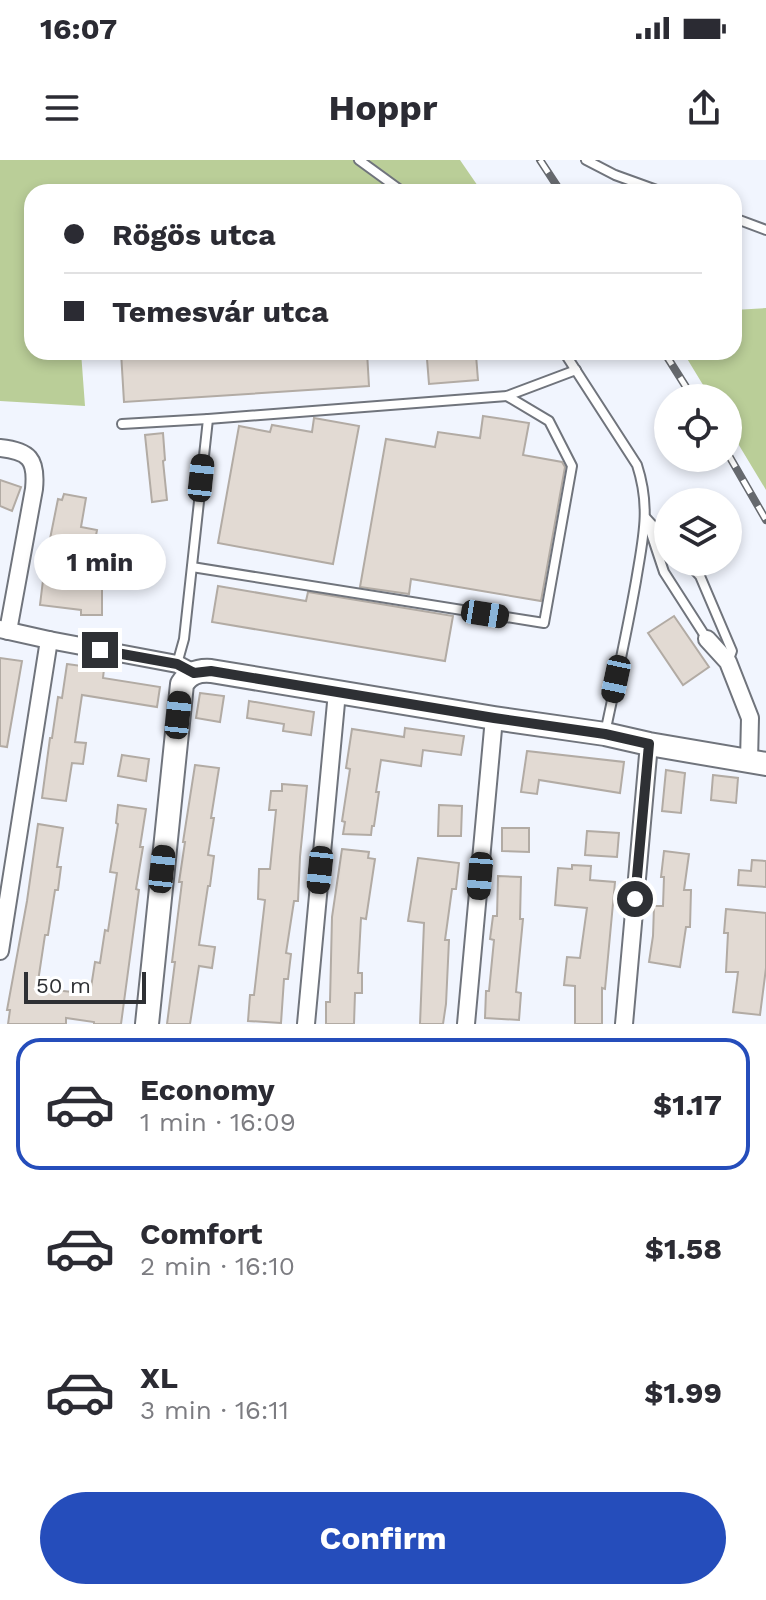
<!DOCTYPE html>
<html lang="en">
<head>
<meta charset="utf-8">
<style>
	:root { --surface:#fff; --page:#f7f7f7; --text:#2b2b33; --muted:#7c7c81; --line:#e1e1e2; --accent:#254dbb }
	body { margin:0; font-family:"Work Sans",sans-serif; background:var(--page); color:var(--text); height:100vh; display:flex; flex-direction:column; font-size:30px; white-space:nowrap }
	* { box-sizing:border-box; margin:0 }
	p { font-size:26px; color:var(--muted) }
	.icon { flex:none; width:44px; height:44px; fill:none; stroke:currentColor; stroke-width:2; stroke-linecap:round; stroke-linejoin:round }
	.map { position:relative; height:864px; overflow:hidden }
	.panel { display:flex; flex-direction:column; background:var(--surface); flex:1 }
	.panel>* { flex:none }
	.banner { position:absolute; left:24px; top:24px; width:718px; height:176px; border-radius:24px; box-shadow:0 4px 12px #0003; display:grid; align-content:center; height:176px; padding:0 40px; background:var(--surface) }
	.controls { position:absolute; left:654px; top:224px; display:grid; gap:16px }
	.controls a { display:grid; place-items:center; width:88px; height:88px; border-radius:50%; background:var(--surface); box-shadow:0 4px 12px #0003; font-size:40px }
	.scale { position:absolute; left:24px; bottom:20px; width:122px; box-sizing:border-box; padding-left:8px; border:4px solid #2e3034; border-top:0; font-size:22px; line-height:28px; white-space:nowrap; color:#2e3034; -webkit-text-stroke:6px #fff; paint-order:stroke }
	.end { position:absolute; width:36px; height:36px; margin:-18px; border:10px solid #2e3034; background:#fff; box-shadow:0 0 0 4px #fff }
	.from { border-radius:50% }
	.bubble { position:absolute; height:56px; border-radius:28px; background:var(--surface); box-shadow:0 4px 12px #0003; font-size:26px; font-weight:700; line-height:56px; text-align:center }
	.car { position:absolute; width:24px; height:48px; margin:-24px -12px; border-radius:10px; box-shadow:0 0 6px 2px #0007; background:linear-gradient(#222 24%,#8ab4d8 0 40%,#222 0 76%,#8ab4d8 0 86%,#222 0) }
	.banner b { display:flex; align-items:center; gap:28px; height:76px; font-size:30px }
	.banner b+b { border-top:2px solid var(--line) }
	.banner i { width:20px; height:20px; background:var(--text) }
	ul { padding:14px 0 0; list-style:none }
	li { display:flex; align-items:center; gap:24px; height:132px; margin:0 16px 12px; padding:0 24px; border:4px solid transparent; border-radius:24px }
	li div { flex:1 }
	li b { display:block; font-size:30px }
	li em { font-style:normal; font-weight:700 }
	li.selected { border-color:var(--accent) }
	li>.icon { width:72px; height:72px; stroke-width:1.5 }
	.action { display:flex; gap:16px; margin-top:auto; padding:16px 40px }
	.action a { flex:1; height:92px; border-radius:48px; background:var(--accent); color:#fff; font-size:32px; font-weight:700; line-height:92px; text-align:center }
	.status { display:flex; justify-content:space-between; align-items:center; height:56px; padding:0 40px; background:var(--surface); direction:ltr }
	.status svg { height:22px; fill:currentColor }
	header { display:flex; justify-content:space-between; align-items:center; height:104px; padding:0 40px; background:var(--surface); font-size:36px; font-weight:700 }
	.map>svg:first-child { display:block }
	.green { fill:#bace98 }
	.building { fill:#e2dad3; stroke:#b2aba4; stroke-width:2 }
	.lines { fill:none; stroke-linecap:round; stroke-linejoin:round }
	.service-casing { stroke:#70747c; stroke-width:12 }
	.minor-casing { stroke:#70747c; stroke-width:20 }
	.tertiary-casing { stroke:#70747c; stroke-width:26 }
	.service { stroke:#fff; stroke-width:8 }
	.minor { stroke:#fff; stroke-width:16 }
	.tertiary { stroke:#fff; stroke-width:22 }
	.rail-casing { stroke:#66696e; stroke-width:8 }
	.rail { stroke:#fff; stroke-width:5; stroke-dasharray:15; stroke-linecap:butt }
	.route { stroke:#2e3034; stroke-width:10 }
</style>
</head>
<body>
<div class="status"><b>16:07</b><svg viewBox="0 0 49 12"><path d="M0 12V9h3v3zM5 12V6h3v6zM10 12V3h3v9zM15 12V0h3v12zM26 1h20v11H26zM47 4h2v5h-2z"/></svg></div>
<header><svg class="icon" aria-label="menu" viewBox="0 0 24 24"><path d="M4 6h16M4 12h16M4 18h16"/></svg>Hoppr<svg class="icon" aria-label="share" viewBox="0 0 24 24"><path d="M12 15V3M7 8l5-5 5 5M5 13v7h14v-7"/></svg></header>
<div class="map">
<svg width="766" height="864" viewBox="0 0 766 864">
	<rect width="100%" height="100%" fill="#f1f5fe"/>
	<g class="green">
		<polygon points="0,0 460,0 482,32 32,32 32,192 81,192 85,246 0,241"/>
		<polygon points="766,148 766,330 728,267 728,238 711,238 683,192 734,192 734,150"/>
	</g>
	<g class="building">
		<polygon points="121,192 367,192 369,226 124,242"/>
		<polygon points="476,195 478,220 429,224 427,199"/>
		<polygon points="483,256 529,263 523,295 562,302 565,307 541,441 411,419 409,434 360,427 386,279 435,287 438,272 480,278"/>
		<polygon points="314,258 359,266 333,404 218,383 239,266 270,272 272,265 312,272"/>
		<polygon points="163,273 165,300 163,301 167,340 152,342 145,275"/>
		<polygon points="0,320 21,327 12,351 0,346"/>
		<polygon points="64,334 86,338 81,367 97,370 93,392 49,384 58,339 62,340"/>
		<polygon points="44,412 68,415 66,426 102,426 102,455 81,455 81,450 40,445"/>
		<polygon points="218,426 306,441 308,432 453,456 445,501 212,462"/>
		<polygon points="674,456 709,507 683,525 648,473"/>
		<polygon points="0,498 22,501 7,587 0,586"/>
		<polygon points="67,504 104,509 103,518 160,527 157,547 82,535 75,582 86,583 83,604 72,603 66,641 42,638 50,578 52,578 58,537 62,538"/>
		<polygon points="200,533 224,536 220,562 196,558"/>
		<polygon points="249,541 314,552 311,575 283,571 284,564 247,558"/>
		<polygon points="405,568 464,576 461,595 423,590 421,606 381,600 376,632 379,632 374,666 372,666 371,675 343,674 345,662 342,661 350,609 346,608 352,569 404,577"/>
		<polygon points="527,591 624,602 620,633 539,620 537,634 521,632"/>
		<polygon points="122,595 149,599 146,621 118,616"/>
		<polygon points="195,605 219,608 211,658 214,658 208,695 214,696 210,726 208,726 199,785 215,787 212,808 199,806 190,864 167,864 175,802 172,802 182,722 179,722 185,682 183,682"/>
		<polygon points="666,610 685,613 681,653 662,651"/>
		<polygon points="713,615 738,618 736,643 711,640"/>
		<polygon points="282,624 307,626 300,697 298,741 294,741 286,793 291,794 288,819 284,819 281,863 248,861 250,835 254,835 265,740 258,739 259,709 270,709 276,650 269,650 271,631 282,631"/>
		<polygon points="118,645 146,649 140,687 143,687 136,729 139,730 121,864 94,864 94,862 66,858 66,864 8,864 10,850 7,850 27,741 38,664 63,668 57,707 61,707 58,730 55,730 48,775 45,775 37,828 90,834 95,802 100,803 105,770 108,771 117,713 110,712 118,664 116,663"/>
		<polygon points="439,645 462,646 461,676 438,676"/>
		<polygon points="502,668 529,668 529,692 502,691"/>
		<polygon points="587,671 619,673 617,697 585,695"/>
		<polygon points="342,689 369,692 368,698 375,699 366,759 361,758 358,813 362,813 362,833 355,833 354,864 326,864 326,842 330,842 332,757"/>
		<polygon points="664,691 689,694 684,730 691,730 690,767 686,767 680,807 649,802 653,776 654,746 663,746 664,717 661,717"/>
		<polygon points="418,698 459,703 456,729 452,729 445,780 449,780 446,844 443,864 420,864 424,763 408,761"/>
		<polygon points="752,700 766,701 766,727 738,725 739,710 751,711"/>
		<polygon points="572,705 591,706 590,720 615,722 605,829 602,828 602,864 575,864 575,826 564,825 567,797 580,798 587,748 555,745 558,708 572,709"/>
		<polygon points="498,716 521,717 520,759 523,759 516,832 521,833 519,860 485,858 486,831 489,831 494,780 490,779 493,756 497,756"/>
		<polygon points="726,749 766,753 766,808 760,855 733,852 738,812 726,812 728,773 724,773"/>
	</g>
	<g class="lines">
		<defs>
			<g id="service">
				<polyline points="359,0 403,32"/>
				<polyline points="586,0 615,15 662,32"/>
				<polyline points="734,58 766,70"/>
				<path d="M564,192L637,305C651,348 643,378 636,421C627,472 616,522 605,573"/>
				<polyline points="122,264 208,259 507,236 576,210"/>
				<polyline points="668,382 646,358 664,412 707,479"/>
				<polyline points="687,402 700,416 732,491 728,502"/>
				<polyline points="192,407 544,463 572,306 549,261 507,236"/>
				<polyline points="177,504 184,479 208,259"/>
			</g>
			<g id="minor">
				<path d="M0,288C29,291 37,299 34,329L8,471"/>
				<polyline points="0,469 49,480 177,504 194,513"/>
				<polyline points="707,479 728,502 750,558 749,601"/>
				<polyline points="0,791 49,480"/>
				<polyline points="306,864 337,532"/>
				<polyline points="466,864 494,558"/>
				<polyline points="624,864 649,584"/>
			</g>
			<path id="tertiary" d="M147,864L182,524C189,513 198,510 211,511L494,558L605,574L649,584L766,604"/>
		</defs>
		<use href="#service" class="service-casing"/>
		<use href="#minor" class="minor-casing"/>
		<use href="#tertiary" class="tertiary-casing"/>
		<use href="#service" class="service"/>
		<use href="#minor" class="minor"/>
		<use href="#tertiary" class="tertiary"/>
		<defs>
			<g id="rail">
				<polyline points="540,0 561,32"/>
				<polyline points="664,192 693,238"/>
				<polyline points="728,294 766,360"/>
			</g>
		</defs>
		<use href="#rail" class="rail-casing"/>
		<use href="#rail" class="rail"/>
	</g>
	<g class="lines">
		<polyline class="route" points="100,490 177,504 194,513 211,511 494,558 605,574 649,584 635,739"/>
	</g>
</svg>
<div class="controls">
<a><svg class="icon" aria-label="locate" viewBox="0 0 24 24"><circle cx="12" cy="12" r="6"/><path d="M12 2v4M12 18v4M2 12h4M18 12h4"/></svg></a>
<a><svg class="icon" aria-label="layers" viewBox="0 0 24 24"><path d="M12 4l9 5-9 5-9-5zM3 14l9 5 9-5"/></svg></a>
</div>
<div class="scale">50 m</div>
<i class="end from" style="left:635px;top:739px"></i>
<i class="end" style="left:100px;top:490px"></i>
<div class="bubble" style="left:34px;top:374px;width:132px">1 min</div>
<i class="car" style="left:201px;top:318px;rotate:6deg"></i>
<i class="car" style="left:485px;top:454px;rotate:99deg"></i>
<i class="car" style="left:616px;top:519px;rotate:192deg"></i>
<i class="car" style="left:178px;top:555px;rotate:6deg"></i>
<i class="car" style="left:162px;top:709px;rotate:6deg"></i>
<i class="car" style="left:320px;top:710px;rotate:186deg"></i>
<i class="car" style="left:480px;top:716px;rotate:185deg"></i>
<div class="banner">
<b><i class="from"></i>Rögös utca</b>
<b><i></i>Temesvár utca</b>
</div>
</div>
<section class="panel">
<ul>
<li class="selected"><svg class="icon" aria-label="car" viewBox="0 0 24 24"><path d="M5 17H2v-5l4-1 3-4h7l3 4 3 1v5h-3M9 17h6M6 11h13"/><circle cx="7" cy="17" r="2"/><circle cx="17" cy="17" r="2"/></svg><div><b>Economy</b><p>1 min · 16:09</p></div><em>$1.17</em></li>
<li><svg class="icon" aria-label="car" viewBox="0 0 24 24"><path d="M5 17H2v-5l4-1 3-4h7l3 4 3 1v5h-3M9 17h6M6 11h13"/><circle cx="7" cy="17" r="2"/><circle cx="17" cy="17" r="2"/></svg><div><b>Comfort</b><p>2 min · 16:10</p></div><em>$1.58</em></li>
<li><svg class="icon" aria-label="car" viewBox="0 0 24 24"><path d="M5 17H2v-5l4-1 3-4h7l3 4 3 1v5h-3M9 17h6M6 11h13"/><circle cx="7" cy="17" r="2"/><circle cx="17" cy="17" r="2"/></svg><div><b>XL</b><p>3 min · 16:11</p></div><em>$1.99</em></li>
</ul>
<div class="action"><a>Confirm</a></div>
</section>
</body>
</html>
